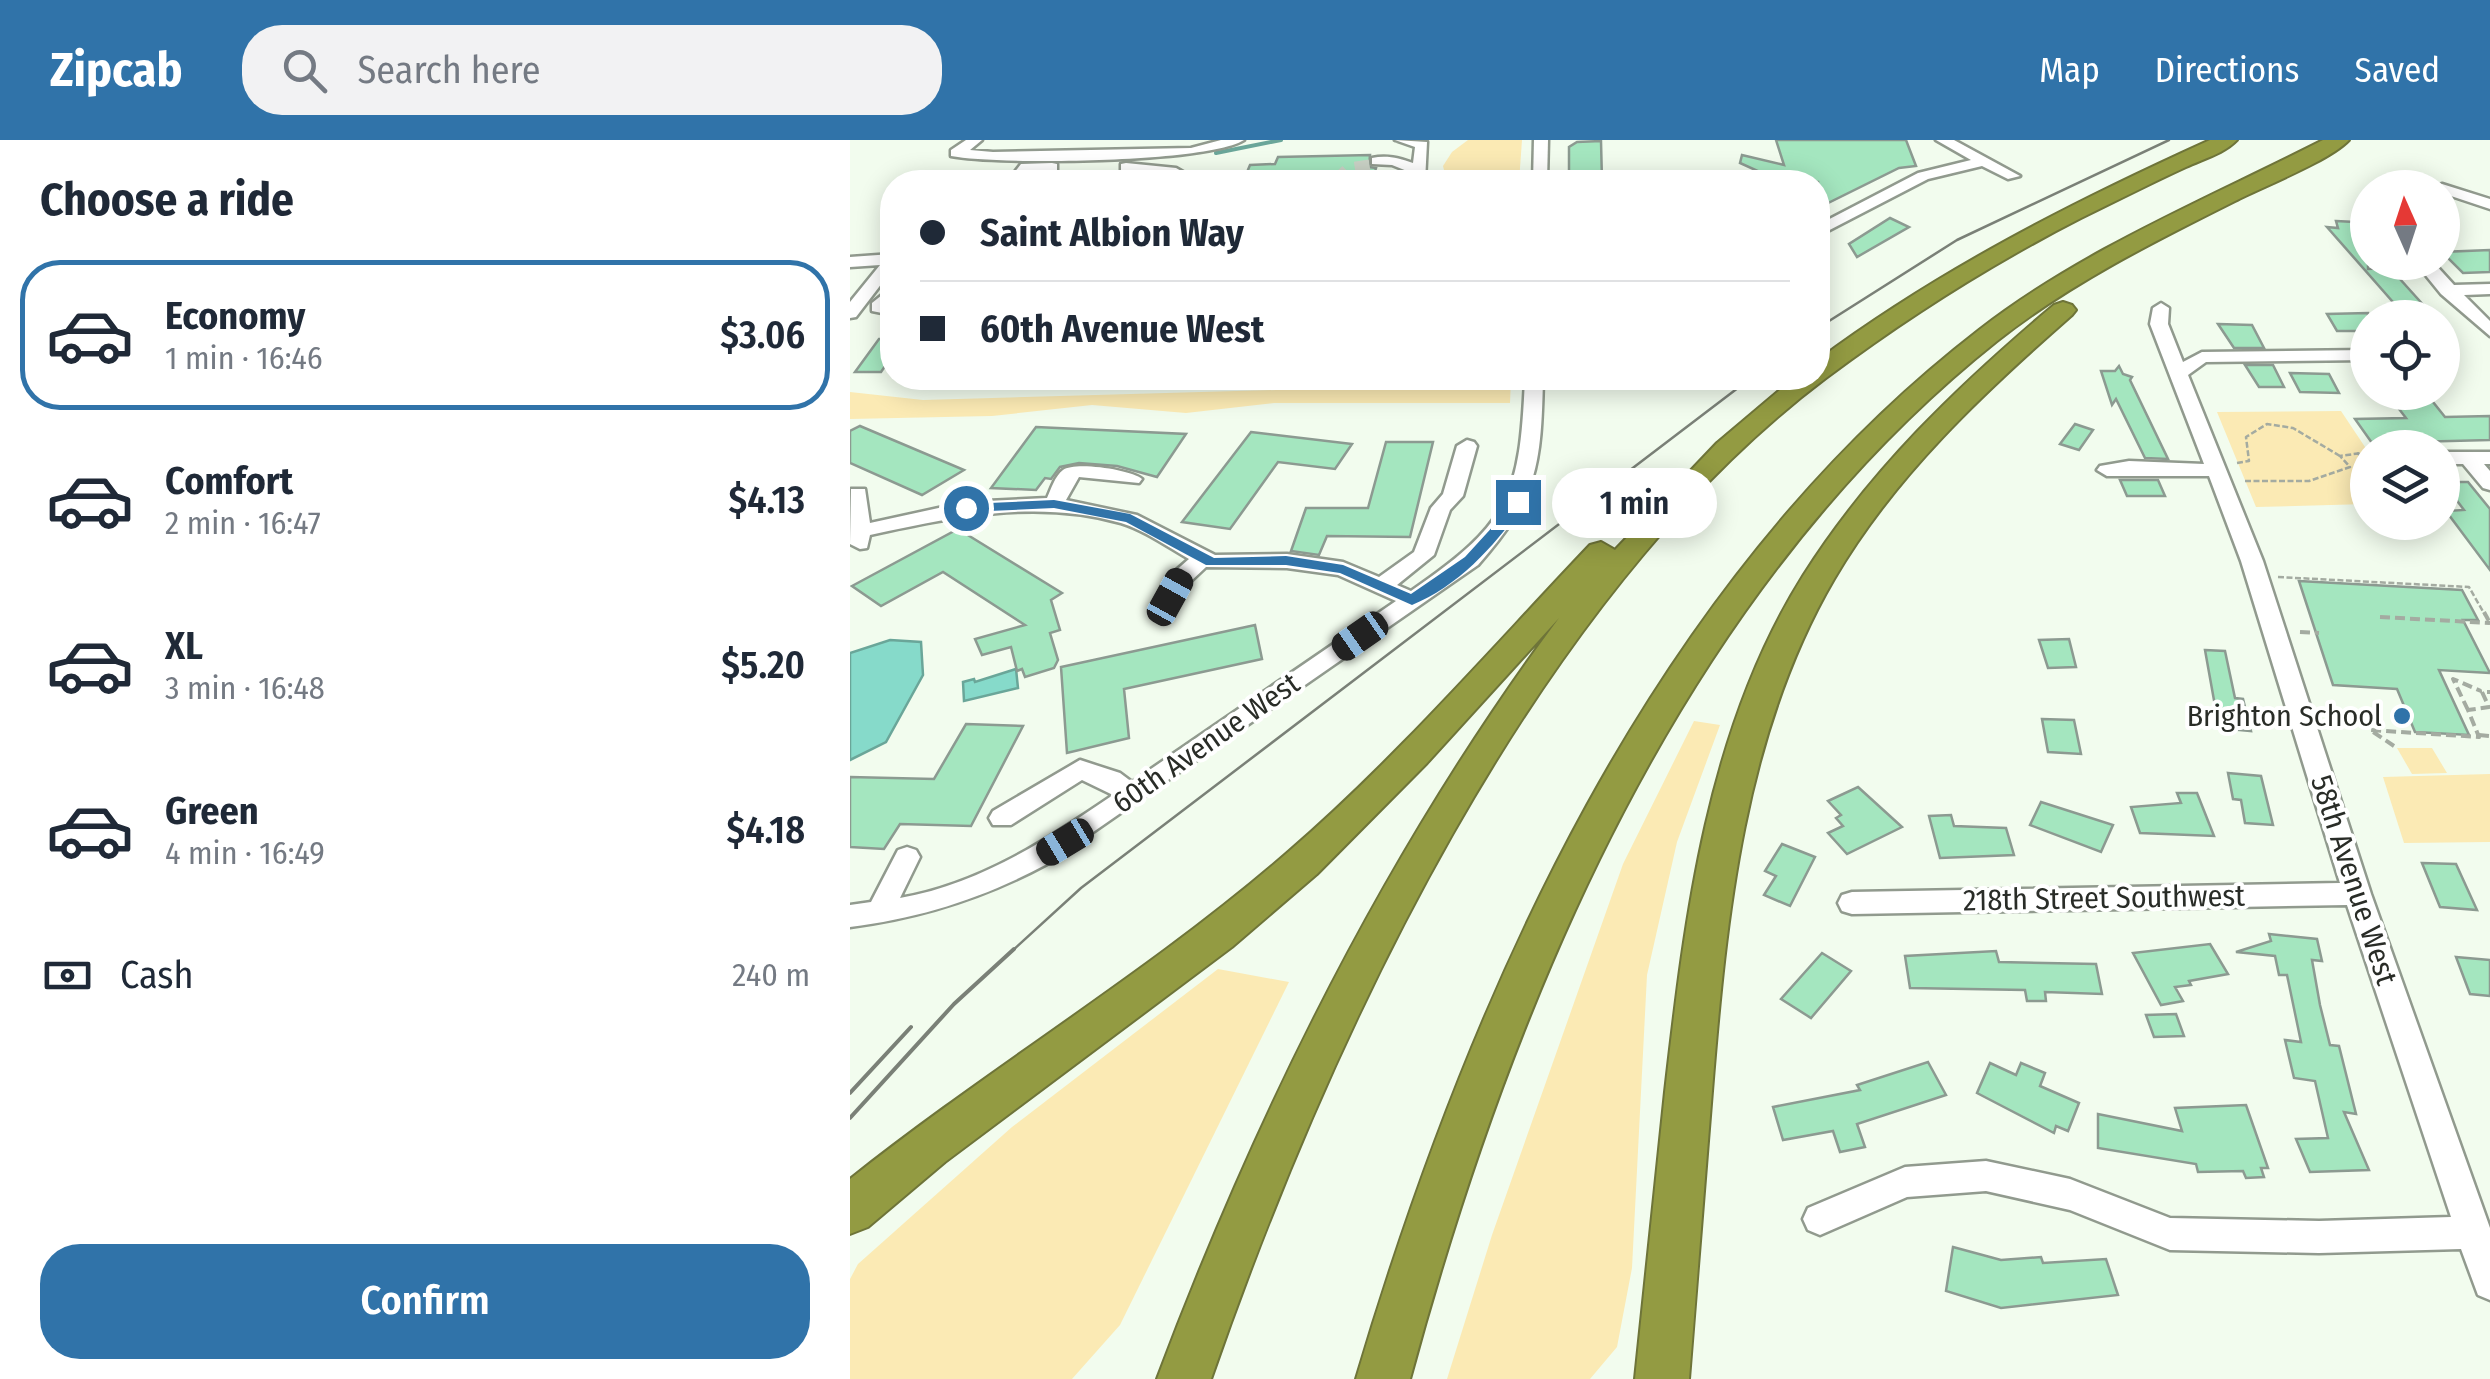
<!DOCTYPE html>
<html lang="en">
<head>
<meta charset="utf-8">
<style>
	:root { --surface:#fff; --page:#f2f2f3; --text:#1f2937; --muted:#747a83; --line:#e0e1e3; --accent:#3073a9 }
	body { margin:0; font-family:"Fira Sans Condensed",sans-serif; background:var(--page); color:var(--text); height:100vh; display:flex; flex-direction:column; font-size:38px; white-space:nowrap }
	* { box-sizing:border-box; margin:0 }
	p { font-size:32px; color:var(--muted) }
	.icon { flex:none; width:55px; height:55px; fill:none; stroke:currentColor; stroke-width:2; stroke-linecap:round; stroke-linejoin:round }
	.map { position:relative; flex:1; overflow:hidden }
	.panel { display:flex; flex-direction:column; background:var(--surface); width:850px }
	.panel>* { flex:none }
	.hud { position:absolute; left:30px; top:30px; width:950px; height:220px; border-radius:40px; box-shadow:0 5px 25px #0003; display:grid; align-content:center; height:220px; padding:0 40px; background:var(--surface) }
	.needle { width:65px; rotate:357deg }
	.buttons { position:absolute; left:1500px; top:30px; display:grid; gap:20px }
	.buttons a { display:grid; place-items:center; width:110px; height:110px; border-radius:50%; background:var(--surface); box-shadow:0 5px 25px #0003; font-size:50px }
	.end { position:absolute; width:45px; height:45px; margin:-22px; border:12px solid #3073a9; background:#fff; box-shadow:0 0 0 5px #fff }
	.from { border-radius:50% }
	.bubble { position:absolute; height:70px; border-radius:35px; background:var(--surface); box-shadow:0 5px 25px #0003; font-size:32px; font-weight:600; line-height:70px; text-align:center }
	.car { position:absolute; width:30px; height:60px; margin:-30px -15px; border-radius:12px; box-shadow:0 0 8px 2px #0007; background:linear-gradient(#222 24%,#8ab4d8 0 40%,#222 0 76%,#8ab4d8 0 86%,#222 0) }
	.hud b { display:flex; align-items:center; gap:35px; height:95px; font-size:38px }
	.hud b+b { border-top:2px solid var(--line) }
	.hud i { width:25px; height:25px; background:var(--text) }
	ul { padding:0; list-style:none }
	li { display:flex; align-items:center; gap:30px; height:150px; margin:0 20px 15px; padding:0 20px; border:5px solid transparent; border-radius:40px }
	li div { flex:1 }
	li b { display:block; font-size:38px }
	li em { font-style:normal; font-weight:600 }
	li.current { border-color:var(--accent) }
	li>.icon { width:90px; height:90px; stroke-width:1.5 }
	h2 { padding:0 40px; font-size:45px; line-height:120px }
	.pay { display:flex; align-items:center; gap:25px; height:110px; padding:0 40px; font-size:38px }
	.pay p { margin-inline-start:auto }
	.action { display:flex; gap:20px; margin-top:auto; padding:20px 40px }
	.action a { flex:1; height:115px; border-radius:40px; background:var(--accent); color:#fff; font-size:40px; font-weight:600; line-height:115px; text-align:center }
	header { display:flex; align-items:center; gap:60px; box-sizing:border-box; height:140px; padding:0 50px; background:var(--accent); color:#fff }
	header strong { font-size:48px }
	nav { display:flex; gap:55px; margin-inline-start:auto; font-size:35px }
	.search { width:700px; height:90px; background:var(--page); display:flex; align-items:center; gap:25px; box-sizing:border-box; padding:0 35px; border-radius:40px; color:var(--muted); font-size:38px }
	main { display:flex; flex:1; min-height:0 }
	.map>svg:first-child { display:block }
	.green { fill:#fbeab4 }
	.water { fill:#86daca; stroke:#6aa699; stroke-width:2.5 }
	.lines { fill:none; stroke-linecap:round; stroke-linejoin:round }
	.stream { stroke:#6aa699; stroke-width:4 }
	.building { fill:#a4e6bf; stroke:#8c9a91; stroke-width:2.5 }
	.minor-tunnel { stroke:#cad2c6; stroke-width:15; stroke-dasharray:15 8; stroke-linecap:butt }
	.minor-casing { stroke:#919a8e; stroke-width:5 }
	.highway-casing { stroke:#6e7439; stroke-width:4 }
	.path-far1 { stroke:#a4aba1; stroke-width:2.5; stroke-dasharray:6 2.5; stroke-linecap:butt }
	.path { stroke:#a4aba1; stroke-width:4; stroke-dasharray:10 5; stroke-linecap:butt }
	.minor { fill:#fff; fill-rule:evenodd }
	.highway { fill:#939b42; fill-rule:evenodd }
	.tram-far1 { stroke:#7a8077; stroke-width:2.5 }
	.tram { stroke:#7a8077; stroke-width:4 }
	.route { fill:#3073a9 }
	.poi-dot { fill:#3073a9; stroke:#fff; stroke-width:4 }
	.labels { text-anchor:middle; dominant-baseline:central; stroke-width:8; stroke-linejoin:round; paint-order:stroke }
	.poi-label { font-size:30px; fill:#292c27; stroke:#fff; text-anchor:end }
	.street-label { font-size:30px; fill:#292c27; stroke:#fff }
</style>
</head>
<body>
<header>
<strong>Zipcab</strong>
<div class="search"><svg class="icon" aria-label="search" viewBox="0 0 24 24"><circle cx="10" cy="10" r="6"/><path d="M15 15l6 6"/></svg>Search here</div>
<nav><a>Map</a><a>Directions</a><a>Saved</a></nav>
</header>
<main>
<section class="panel">
<h2>Choose a ride</h2>
<ul>
<li class="current"><svg class="icon" aria-label="car" viewBox="0 0 24 24"><path d="M5 17H2v-5l4-1 3-4h7l3 4 3 1v5h-3M9 17h6M6 11h13"/><circle cx="7" cy="17" r="2"/><circle cx="17" cy="17" r="2"/></svg><div><b>Economy</b><p>1 min · 16:46</p></div><em>$3.06</em></li>
<li><svg class="icon" aria-label="car" viewBox="0 0 24 24"><path d="M5 17H2v-5l4-1 3-4h7l3 4 3 1v5h-3M9 17h6M6 11h13"/><circle cx="7" cy="17" r="2"/><circle cx="17" cy="17" r="2"/></svg><div><b>Comfort</b><p>2 min · 16:47</p></div><em>$4.13</em></li>
<li><svg class="icon" aria-label="car" viewBox="0 0 24 24"><path d="M5 17H2v-5l4-1 3-4h7l3 4 3 1v5h-3M9 17h6M6 11h13"/><circle cx="7" cy="17" r="2"/><circle cx="17" cy="17" r="2"/></svg><div><b>XL</b><p>3 min · 16:48</p></div><em>$5.20</em></li>
<li><svg class="icon" aria-label="car" viewBox="0 0 24 24"><path d="M5 17H2v-5l4-1 3-4h7l3 4 3 1v5h-3M9 17h6M6 11h13"/><circle cx="7" cy="17" r="2"/><circle cx="17" cy="17" r="2"/></svg><div><b>Green</b><p>4 min · 16:49</p></div><em>$4.18</em></li>
</ul>
<div class="pay"><svg class="icon" aria-label="cash" viewBox="0 0 24 24"><path d="M3 7h18v10H3z"/><circle cx="12" cy="12" r="2"/></svg>Cash<p>240 m</p></div>
<div class="action"><a>Confirm</a></div>
</section>
<div class="map">
<svg width="1640" height="1239" viewBox="0 0 1640 1239">
	<rect width="100%" height="100%" fill="#f2fcee"/>
	<g class="green">
		<polygon points="618,0 672,0 669,42 597,42 593,26 602,12"/>
		<polygon points="433,238 661,238 660,263 424,263 336,273 242,265 142,276 0,279 0,252 73,260 426,250"/>
		<polygon points="1491,271 1517,310 1517,327 1509,328 1517,343 1517,364 1406,367 1367,272"/>
		<polygon points="844,581 870,585 827,702 797,835 782,1128 767,1207 740,1239 597,1239 642,1095 773,724"/>
		<polygon points="1547,608 1582,608 1597,633 1562,634"/>
		<polygon points="1640,634 1640,702 1554,703 1533,637"/>
		<polygon points="368,829 439,842 270,1185 222,1239 0,1239 0,1139 8,1124 162,987"/>
	</g>
	<g class="water">
		<polygon points="40,500 71,502 73,535 36,602 0,620 0,513"/>
		<polygon points="166,529 168,548 114,561 113,542 124,539 125,542"/>
	</g>
	<g class="lines">
		<polyline class="stream" points="366,13 431,0"/>
	</g>
	<g class="building">
		<polygon points="926,0 1056,0 1066,26 1049,28 968,68 968,42 932,42 890,23 892,15 934,25"/>
		<polygon points="751,1 752,41 719,42 719,7 727,2"/>
		<polygon points="520,15 519,27 526,28 522,42 393,42 400,25 425,24 428,17"/>
		<polygon points="1040,78 1059,87 1007,117 999,104"/>
		<polygon points="1486,81 1505,82 1508,94 1518,95 1518,129 1540,128 1585,178 1557,178 1477,87 1488,88"/>
		<polygon points="1640,110 1640,132 1613,133 1592,112"/>
		<polygon points="1518,173 1518,191 1487,191 1477,174"/>
		<polygon points="1368,184 1402,185 1414,208 1384,208"/>
		<polygon points="29,199 42,199 42,216 31,232 5,232"/>
		<polygon points="1395,225 1423,225 1434,247 1409,247"/>
		<polygon points="1269,226 1273,234 1282,237 1280,240 1318,319 1295,318 1266,259 1262,265 1251,231 1265,231"/>
		<polygon points="1440,233 1479,234 1489,253 1450,252"/>
		<polygon points="1536,252 1575,252 1595,277 1640,276 1640,300 1522,303 1505,279 1556,278"/>
		<polygon points="1225,284 1243,290 1229,310 1210,304"/>
		<polygon points="10,286 114,330 72,355 0,323 0,291"/>
		<polygon points="186,287 336,294 307,337 267,326 229,323 210,327 201,339 195,338 186,350 141,348"/>
		<polygon points="401,292 502,304 485,329 428,322 380,389 332,382"/>
		<polygon points="536,302 583,302 560,397 477,396 469,415 441,411 456,368 518,368"/>
		<polygon points="1270,340 1308,340 1315,356 1277,356"/>
		<polygon points="1593,342 1618,342 1640,369 1640,430 1596,371 1614,370"/>
		<polygon points="108,389 212,453 201,460 210,490 200,493 208,520 204,528 175,537 172,529 167,531 161,507 132,515 125,499 175,485 93,432 31,466 2,446"/>
		<polygon points="1449,441 1612,450 1628,480 1613,480 1640,533 1589,530 1619,595 1565,592 1547,549 1483,545"/>
		<polygon points="405,485 412,519 274,549 279,598 217,613 211,527"/>
		<polygon points="1219,499 1226,527 1198,528 1189,500"/>
		<polygon points="1355,510 1375,511 1385,558 1393,559 1401,591 1369,588"/>
		<polygon points="1192,579 1224,580 1231,614 1198,612"/>
		<polygon points="116,584 173,586 121,686 50,684 34,709 0,707 0,637 84,639"/>
		<polygon points="1378,633 1411,636 1423,685 1395,683 1391,660 1383,659"/>
		<polygon points="1008,647 1052,687 997,714 978,693 993,686 986,678 991,675 978,661"/>
		<polygon points="1327,653 1347,653 1364,696 1290,693 1281,667 1331,663"/>
		<polygon points="1191,662 1263,685 1251,712 1180,685"/>
		<polygon points="1101,675 1104,686 1156,688 1164,715 1090,718 1079,676"/>
		<polygon points="932,704 965,717 940,766 914,755 926,736 915,731"/>
		<polygon points="1572,723 1606,724 1627,770 1590,767"/>
		<polygon points="1419,794 1467,799 1472,821 1462,820 1470,865 1480,905 1489,906 1506,974 1494,972 1519,1030 1460,1032 1446,999 1478,998 1465,941 1444,938 1435,900 1451,902 1437,835 1429,835 1425,816 1386,812 1421,801"/>
		<polygon points="1360,804 1378,834 1339,841 1341,845 1325,847 1333,861 1311,865 1283,813"/>
		<polygon points="1146,811 1149,822 1246,824 1252,854 1195,852 1196,861 1177,861 1175,850 1060,848 1055,816"/>
		<polygon points="972,813 1001,831 961,878 931,859"/>
		<polygon points="1606,817 1640,820 1640,856 1620,854"/>
		<polygon points="1326,874 1334,896 1304,897 1296,875"/>
		<polygon points="1078,922 1096,955 1007,984 1015,1007 990,1012 983,991 933,1000 923,967 1010,950 1007,945"/>
		<polygon points="1140,923 1166,935 1171,923 1195,933 1190,946 1229,963 1218,991 1206,986 1204,993 1127,953"/>
		<polygon points="1396,965 1418,1028 1411,1028 1414,1037 1396,1038 1393,1031 1348,1032 1346,1024 1248,1008 1248,974 1332,991 1325,968"/>
		<polygon points="1103,1107 1151,1120 1191,1117 1193,1123 1256,1119 1268,1155 1151,1168 1096,1151"/>
	</g>
	<g class="lines">
		<polyline class="minor-tunnel" points="487,42 499,30 526,26"/>
		<defs>
			<g id="minor">
				<path d="M116,0H132L120,10L143,12L341,8L371,0H394C358,23 148,25 101,16V10Z"/>
				<path d="M545,0L577,2L575,42H561L562,33L542,25L522,24V18C537,15 549,18 563,23L565,7Z"/>
				<polygon points="684,0 698,0 697,42 683,42"/>
				<polygon points="1086,0 1104,0 1170,36 1158,39 1132,26 1078,39 968,96 968,85 1068,33 1121,20"/>
				<polygon points="202,23 207,24 207,30 180,31 171,42 157,42 171,24"/>
				<polygon points="276,23 326,28 333,32 326,36 271,30 271,24"/>
				<polygon points="1592,44 1640,59 1640,69 1592,53 1592,48 1585,48"/>
				<polygon points="42,114 42,130 6,177 0,178 0,162 30,125 0,127 0,117"/>
				<polygon points="1565,122 1583,122 1604,145 1640,144 1640,154 1614,155 1640,181 1640,196 1591,154"/>
				<polygon points="42,147 42,175 22,171 22,163"/>
				<polygon points="1311,163 1319,168 1318,184 1333,222 1352,212 1518,210 1518,220 1356,222 1338,235 1413,421 1521,754 1640,1088 1640,1160 1628,1155 1611,1109 1469,1113 1320,1110 1220,1070 1136,1051 1057,1057 970,1095 958,1090 953,1079 958,1068 1055,1027 1136,1021 1220,1039 1320,1078 1469,1081 1601,1077 1497,765 1002,774 992,771 988,763 992,755 1002,752 1490,743 1391,421 1359,336 1257,336 1247,330 1250,326 1279,321 1354,324 1300,184 1303,168"/>
				<path d="M675,238H693C691,326 688,357 628,425L197,724C134,758 71,778 0,787V765L21,762L48,710L57,707L66,710L70,717L50,758C130,744 197,700 263,655L232,640L161,685H143L139,678L143,671L230,620L270,633L282,642L546,461L488,435L437,428L356,427L340,442L328,462H312L309,457L323,433L339,419C318,407 294,390 271,383C187,359 103,377 20,395L17,408L10,409L0,404L1,349H15L20,383L116,362L197,358C201,349 205,336 213,330C225,321 282,330 292,339L289,343L229,337L216,360L287,375L365,415L437,414L493,422L529,437L564,412L581,368L593,354L607,306L617,300L624,302L627,306L613,356L600,370L584,415L547,445L561,451C660,383 670,356 675,238Z"/>
				<polygon points="1592,312 1640,312 1640,324 1634,324 1640,331 1640,350 1633,348 1613,324 1592,324"/>
			</g>
			<g id="highway">
				<path d="M1360,0H1387C1375,13 1353,19 1336,27C1301,43 1266,61 1231,78C1141,124 1056,178 976,238C682,459 479,899 361,1239H307C408,970 537,709 709,478L577,623L467,734L382,807L95,1022L18,1087L0,1094V1039C142,926 300,832 437,713C546,619 641,509 740,405L751,402L765,410L867,303L944,238H968V220C1089,130 1223,62 1360,0Z"/>
				<path d="M1473,0H1499C1479,21 1414,46 1385,61C1303,102 1219,144 1147,201C830,453 663,858 560,1239H506C621,852 801,443 1129,190C1232,110 1357,59 1473,0Z"/>
				<path d="M1213,162L1222,165L1226,170L1222,175C1133,253 1044,336 984,439C894,593 876,777 862,951C854,1047 847,1143 839,1239H785C795,1143 805,1048 815,952C835,777 857,589 953,436C1020,330 1109,245 1204,165Z"/>
			</g>
		</defs>
		<use href="#minor" class="minor-casing"/>
		<use href="#highway" class="highway-casing"/>
		<g class="path-far1">
			<polyline points="1507,313 1518,321"/>
			<polyline points="1387,323 1399,321 1396,297 1417,284 1443,288 1490,316"/>
			<polyline points="1395,341 1459,341 1500,327 1490,316 1518,312"/>
			<polyline points="1428,437 1619,447 1635,475"/>
		</g>
		<g class="path">
			<polyline points="1634,472 1640,483"/>
			<polyline points="1530,477 1640,483"/>
			<polyline points="1450,492 1469,493"/>
			<polyline points="1618,570 1603,539 1631,551"/>
			<polyline points="1629,595 1640,596"/>
			<polyline points="1544,606 1520,590 1629,597 1618,570 1639,567 1632,552 1640,552"/>
		</g>
		<use href="#minor" class="minor"/>
		<use href="#highway" class="highway"/>
		<g class="tram-far1">
			<polyline points="968,188 1107,100 1319,0"/>
			<polyline points="161,812 231,748 901,238"/>
		</g>
		<g class="tram">
			<polyline points="0,953 61,887"/>
			<polyline points="0,978 104,864 164,809"/>
		</g>
	</g>
	<path class="route" d="M668,359L675,362C648,403 609,446 562,465L490,433L436,425H356L276,382L204,368L116,372L110,368L116,364L204,360L280,374L364,418L436,416L493,425L561,454L615,417Z"/>
	<circle class="poi-dot" cx="1552" cy="576" r="10"/>
	<g class="labels">
		<g class="poi-label">
			<text x="1532" y="576">Brighton School</text>
		</g>
		<g class="street-label">
			<text transform="translate(356 603) rotate(-35)">60th Avenue West</text>
			<text transform="translate(1504 740) rotate(72)">58th Avenue West</text>
			<text transform="translate(1254 758) rotate(-1)">218th Street Southwest</text>
		</g>
	</g>
</svg>
<div class="buttons">
<a><svg class="needle" viewBox="-14 -14 28 28"><path d="M0-13l5 13h-10z" fill="#e53935"/><path d="M0 13l5-13h-10z" fill="#747a83"/></svg></a>
<a><svg class="icon" aria-label="locate" viewBox="0 0 24 24"><circle cx="12" cy="12" r="6"/><path d="M12 2v4M12 18v4M2 12h4M18 12h4"/></svg></a>
<a><svg class="icon" aria-label="layers" viewBox="0 0 24 24"><path d="M12 4l9 5-9 5-9-5zM3 14l9 5 9-5"/></svg></a>
</div>
<i class="end from" style="left:116px;top:368px"></i>
<i class="end" style="left:668px;top:362px"></i>
<div class="bubble" style="left:702px;top:328px;width:165px">1 min</div>
<i class="car" style="left:320px;top:457px;rotate:29deg"></i>
<i class="car" style="left:510px;top:496px;rotate:235deg"></i>
<i class="car" style="left:215px;top:702px;rotate:239deg"></i>
<div class="hud">
<b><i class="from"></i>Saint Albion Way</b>
<b><i></i>60th Avenue West</b>
</div>
</div>
</main>
</body>
</html>
